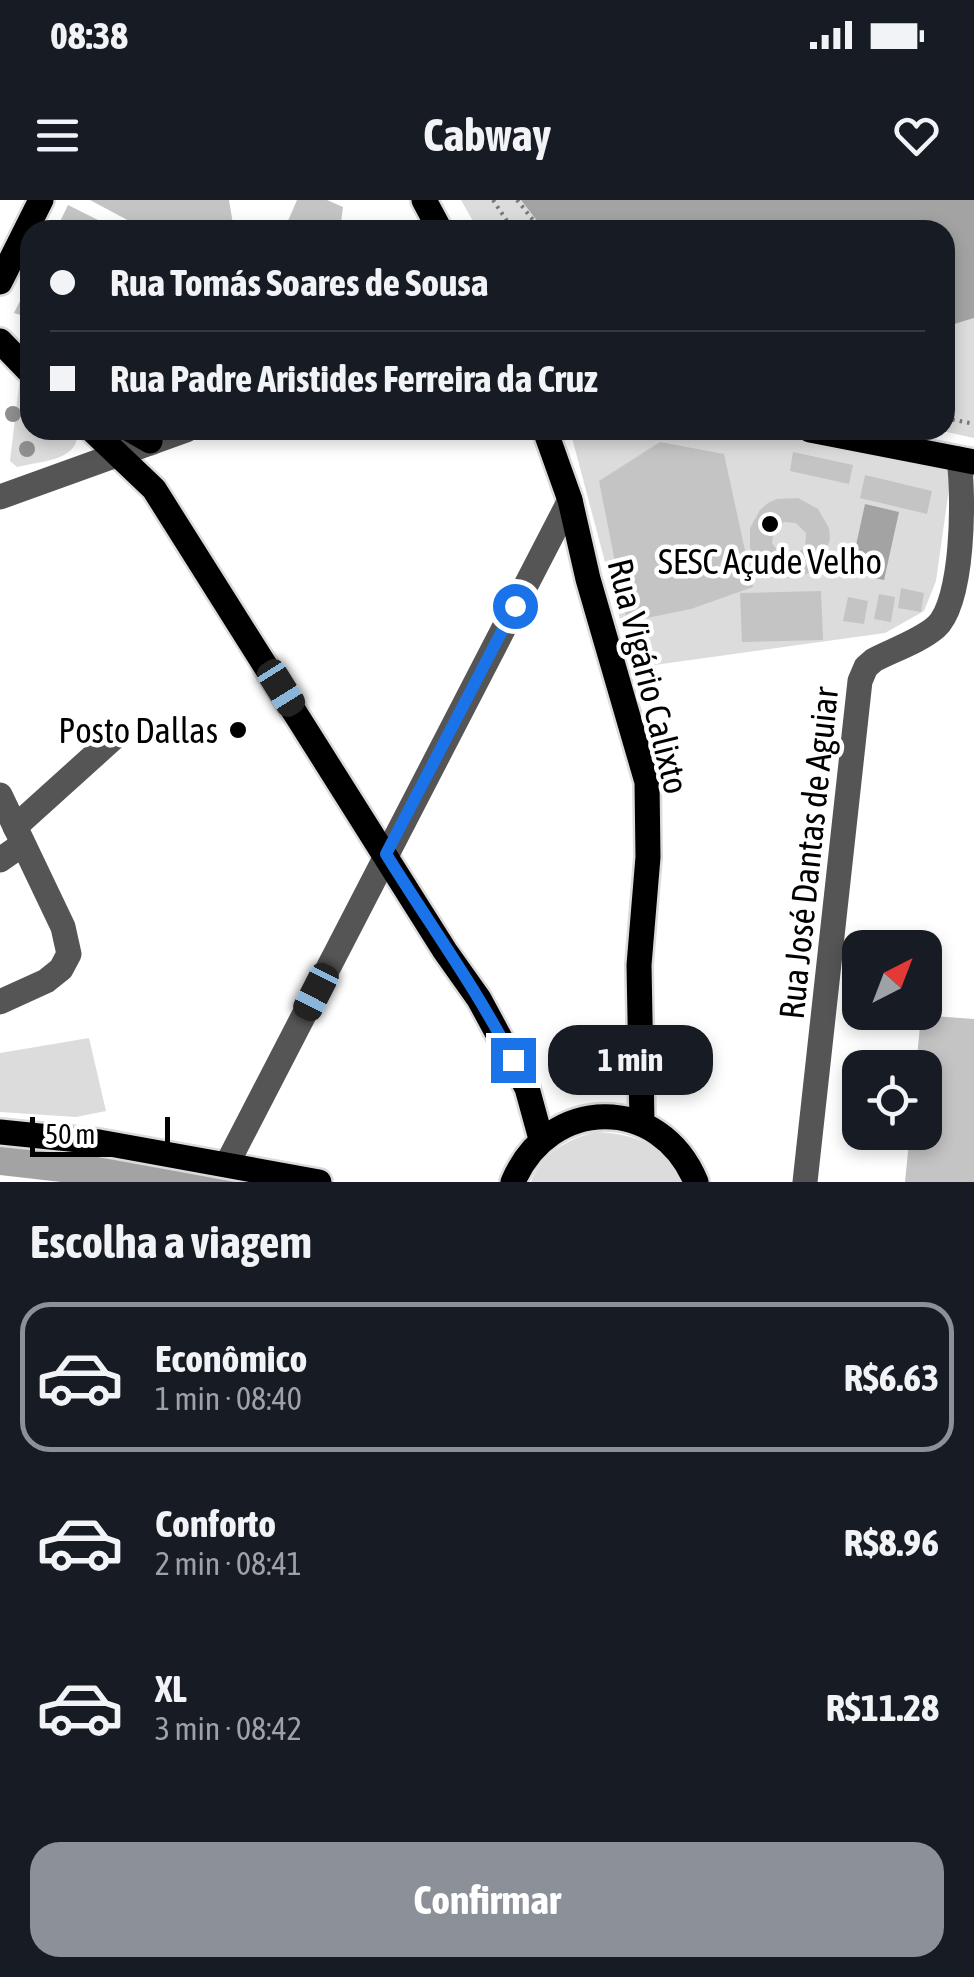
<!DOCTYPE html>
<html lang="pt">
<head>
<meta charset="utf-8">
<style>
	:root { --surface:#171b24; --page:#242831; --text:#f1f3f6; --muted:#9ea1a6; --line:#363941; --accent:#8c9099 }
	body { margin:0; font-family:"Asap Condensed",sans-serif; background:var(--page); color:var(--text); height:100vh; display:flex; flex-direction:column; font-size:38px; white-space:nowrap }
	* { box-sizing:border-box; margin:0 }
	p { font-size:32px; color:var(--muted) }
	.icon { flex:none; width:55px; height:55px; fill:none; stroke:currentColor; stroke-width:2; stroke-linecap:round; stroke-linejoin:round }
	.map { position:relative; height:982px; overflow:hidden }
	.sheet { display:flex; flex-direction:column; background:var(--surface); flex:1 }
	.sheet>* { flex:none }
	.top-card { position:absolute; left:20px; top:20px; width:935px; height:220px; border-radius:30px; box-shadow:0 5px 15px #0003; display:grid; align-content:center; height:220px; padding:0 30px; background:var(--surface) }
	.needle { width:65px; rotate:42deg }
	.controls { position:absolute; left:842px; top:730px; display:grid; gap:20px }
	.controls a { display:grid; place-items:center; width:100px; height:100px; border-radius:20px; background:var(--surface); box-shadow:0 5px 15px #0003; font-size:50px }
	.scale { position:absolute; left:30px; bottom:25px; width:140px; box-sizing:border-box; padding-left:10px; border:5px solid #000; border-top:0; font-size:28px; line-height:35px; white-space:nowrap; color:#000; -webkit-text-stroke:8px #fff; paint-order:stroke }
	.end { position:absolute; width:45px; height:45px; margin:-22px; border:12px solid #1a73e8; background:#fff; box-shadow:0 0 0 5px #fff }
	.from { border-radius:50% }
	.bubble { position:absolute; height:70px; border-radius:30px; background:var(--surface); box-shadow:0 5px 15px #0003; font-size:32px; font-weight:700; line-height:70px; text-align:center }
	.car { position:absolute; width:30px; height:60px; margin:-30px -15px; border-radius:12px; box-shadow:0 0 8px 2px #0007; background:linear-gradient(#222 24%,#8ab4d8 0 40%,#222 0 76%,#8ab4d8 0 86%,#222 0) }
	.top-card b { display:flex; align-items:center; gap:35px; height:95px; font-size:38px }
	.top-card b+b { border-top:2px solid var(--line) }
	.top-card i { width:25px; height:25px; background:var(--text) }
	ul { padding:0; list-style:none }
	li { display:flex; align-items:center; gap:30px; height:150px; margin:0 20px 15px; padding:0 10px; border:5px solid transparent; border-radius:30px }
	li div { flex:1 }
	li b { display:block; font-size:38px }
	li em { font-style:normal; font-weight:700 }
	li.on { border-color:var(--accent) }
	li>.icon { width:90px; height:90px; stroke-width:1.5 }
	h2 { padding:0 30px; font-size:45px; line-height:120px }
	.cta { display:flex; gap:20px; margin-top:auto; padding:20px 30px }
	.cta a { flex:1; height:115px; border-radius:30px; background:var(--accent); color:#fff; font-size:40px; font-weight:700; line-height:115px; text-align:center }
	.status { display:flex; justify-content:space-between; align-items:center; height:70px; padding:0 50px; background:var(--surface); direction:ltr }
	.status svg { height:28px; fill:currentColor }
	header { display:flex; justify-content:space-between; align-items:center; height:130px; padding:0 30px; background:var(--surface); font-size:45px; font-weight:700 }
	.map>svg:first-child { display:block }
	.green { fill:#dcdcdc }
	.water { fill:#a3a3a3 }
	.building { fill:#c4c4c4; fill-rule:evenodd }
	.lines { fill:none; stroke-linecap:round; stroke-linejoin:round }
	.major-casing { stroke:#dbdbdb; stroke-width:30 }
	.path { stroke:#777; stroke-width:4; stroke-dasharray:2.5 5; stroke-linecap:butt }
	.minor { stroke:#555; stroke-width:25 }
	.major { stroke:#000; stroke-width:25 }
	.tree { fill:#8f8f8f }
	.route { stroke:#1a73e8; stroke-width:12 }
	.poi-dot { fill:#000; stroke:#fff; stroke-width:4 }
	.labels { text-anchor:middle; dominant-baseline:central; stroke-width:9; stroke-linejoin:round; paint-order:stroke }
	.poi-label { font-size:35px; fill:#000; stroke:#fff }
	.street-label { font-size:35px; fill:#000; stroke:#fff }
</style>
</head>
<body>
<div class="status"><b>08:38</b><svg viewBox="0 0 49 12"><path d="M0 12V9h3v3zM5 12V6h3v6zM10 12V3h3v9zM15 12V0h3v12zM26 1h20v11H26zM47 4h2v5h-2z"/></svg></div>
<header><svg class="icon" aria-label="menu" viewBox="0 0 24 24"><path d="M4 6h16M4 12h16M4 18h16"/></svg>Cabway<svg class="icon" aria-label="heart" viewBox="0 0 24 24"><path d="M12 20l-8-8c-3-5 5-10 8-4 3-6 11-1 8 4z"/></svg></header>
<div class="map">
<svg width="974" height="982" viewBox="0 0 974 982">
	<rect width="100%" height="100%" fill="#fff"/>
	<g class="green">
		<polygon points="461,0 521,0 544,30 478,30"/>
		<polygon points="974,118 974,238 938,230 945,230 945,127"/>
		<path d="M20,177L30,185V230H77C81,261 41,261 17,267L10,261Z"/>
		<polygon points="570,230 697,230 819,242 952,267 936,381 924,411 885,433 633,468"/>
		<polygon points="89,838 106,911 76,917 0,912 0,853"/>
		<path d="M595,932C632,933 667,945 681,982H531C541,953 567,940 595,932Z"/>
	</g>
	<g class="water">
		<polygon points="521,0 974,0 974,118 945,127 945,30 544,30"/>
		<polygon points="865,304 899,312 884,380 850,373"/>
		<polygon points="0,942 42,944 266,982 61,982 0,975"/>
	</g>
	<g class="building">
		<polygon points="90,0 229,0 234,30 146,30"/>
		<polygon points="297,0 327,0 343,7 340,30 284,30"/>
		<polygon points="68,5 118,30 56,30"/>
		<polygon points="30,81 30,118 14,113"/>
		<polygon points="660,242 724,254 753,387 691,409 627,422 599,281"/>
		<polygon points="793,252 853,265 849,284 790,271"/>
		<polygon points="865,275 932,291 927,314 860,298"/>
		<path d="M798,298L818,309L829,328L830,339L823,360L816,368L807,374L785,378L759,365L750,348V328L760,310L768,303L777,299ZM784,322L796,323L806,333L805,347L794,356L780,354L772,343L774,330Z"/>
		<polygon points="901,388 924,393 921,412 898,408"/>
		<polygon points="821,391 823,440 742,442 740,393"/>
		<polygon points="879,394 895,397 891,422 874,419"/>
		<polygon points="848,397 868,401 864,424 843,421"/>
		<polygon points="921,815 974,819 974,982 905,982 910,932 925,932 925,868 916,868"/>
	</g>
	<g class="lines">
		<defs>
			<g id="major">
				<polyline points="424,0 440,30"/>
				<polyline points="0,82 41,0"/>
				<polyline points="0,141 30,172"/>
				<polyline points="92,230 154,289 445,751 479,799 527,888 541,939"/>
				<polyline points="131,230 150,241"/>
				<polyline points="545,230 570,300 588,379 647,582 648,657 639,765 642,923"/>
				<polyline points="810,230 974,262"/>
				<polyline points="0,932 99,942 319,982"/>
				<path d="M513,982C549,896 660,894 696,982"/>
			</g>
		</defs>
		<use href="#major" class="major-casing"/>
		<g class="path">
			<polyline points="493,0 513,30"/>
			<polyline points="517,0 541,30"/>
			<polyline points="945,218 974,224"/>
		</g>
		<g class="minor">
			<polyline points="0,297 186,230"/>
			<polyline points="0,595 63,727 69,754 61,769 46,781 0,802"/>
			<polyline points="15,627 118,534"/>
			<polyline points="0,660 23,644"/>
			<polyline points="227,964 570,300"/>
			<path d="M805,982L860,481L866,467L874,460C893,450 920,441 936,427C964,402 964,295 959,259"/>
		</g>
		<use href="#major" class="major"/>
	</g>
	<g class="tree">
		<circle cx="13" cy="214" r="8"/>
		<circle cx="27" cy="249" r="8"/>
	</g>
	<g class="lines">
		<path class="route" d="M513,860C477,789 428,722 386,654L515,406"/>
	</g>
	<g class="poi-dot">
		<circle cx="770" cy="324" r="10"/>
		<circle cx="238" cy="530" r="10"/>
	</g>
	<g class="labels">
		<g class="poi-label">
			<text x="770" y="361">SESC Açude Velho</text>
			<text x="218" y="530" text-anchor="end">Posto Dallas</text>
		</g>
		<g class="street-label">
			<text transform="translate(649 476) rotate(76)">Rua Vigário Calixto</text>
			<text transform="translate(808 653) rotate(-84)">Rua José Dantas de Aguiar</text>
		</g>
	</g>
</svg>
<div class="controls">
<a><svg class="needle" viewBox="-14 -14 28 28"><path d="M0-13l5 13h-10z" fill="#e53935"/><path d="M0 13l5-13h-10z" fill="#9ea1a6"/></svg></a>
<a><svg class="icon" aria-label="locate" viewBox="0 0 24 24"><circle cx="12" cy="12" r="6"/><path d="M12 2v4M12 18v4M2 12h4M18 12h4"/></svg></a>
</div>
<div class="scale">50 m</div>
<i class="end from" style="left:515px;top:406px"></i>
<i class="end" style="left:513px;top:860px"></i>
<div class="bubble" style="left:548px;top:825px;width:165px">1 min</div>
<i class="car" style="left:281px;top:488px;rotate:148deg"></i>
<i class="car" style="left:316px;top:792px;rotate:207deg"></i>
<div class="top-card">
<b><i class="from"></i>Rua Tomás Soares de Sousa</b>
<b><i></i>Rua Padre Aristides Ferreira da Cruz</b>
</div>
</div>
<section class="sheet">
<h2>Escolha a viagem</h2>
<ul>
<li class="on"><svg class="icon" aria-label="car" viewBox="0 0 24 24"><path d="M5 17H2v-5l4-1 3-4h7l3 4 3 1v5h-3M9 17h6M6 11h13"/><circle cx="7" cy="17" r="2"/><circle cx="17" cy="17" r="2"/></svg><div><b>Econômico</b><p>1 min · 08:40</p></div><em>R$6.63</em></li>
<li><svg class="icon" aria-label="car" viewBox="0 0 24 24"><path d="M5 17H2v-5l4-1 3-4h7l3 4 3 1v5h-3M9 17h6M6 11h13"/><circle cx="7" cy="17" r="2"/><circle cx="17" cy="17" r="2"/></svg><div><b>Conforto</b><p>2 min · 08:41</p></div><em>R$8.96</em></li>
<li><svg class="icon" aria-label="car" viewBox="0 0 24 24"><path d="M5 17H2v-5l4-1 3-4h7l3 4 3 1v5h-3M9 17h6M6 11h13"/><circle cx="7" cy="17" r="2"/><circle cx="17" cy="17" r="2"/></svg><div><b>XL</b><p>3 min · 08:42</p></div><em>R$11.28</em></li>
</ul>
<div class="cta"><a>Confirmar</a></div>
</section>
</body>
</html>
